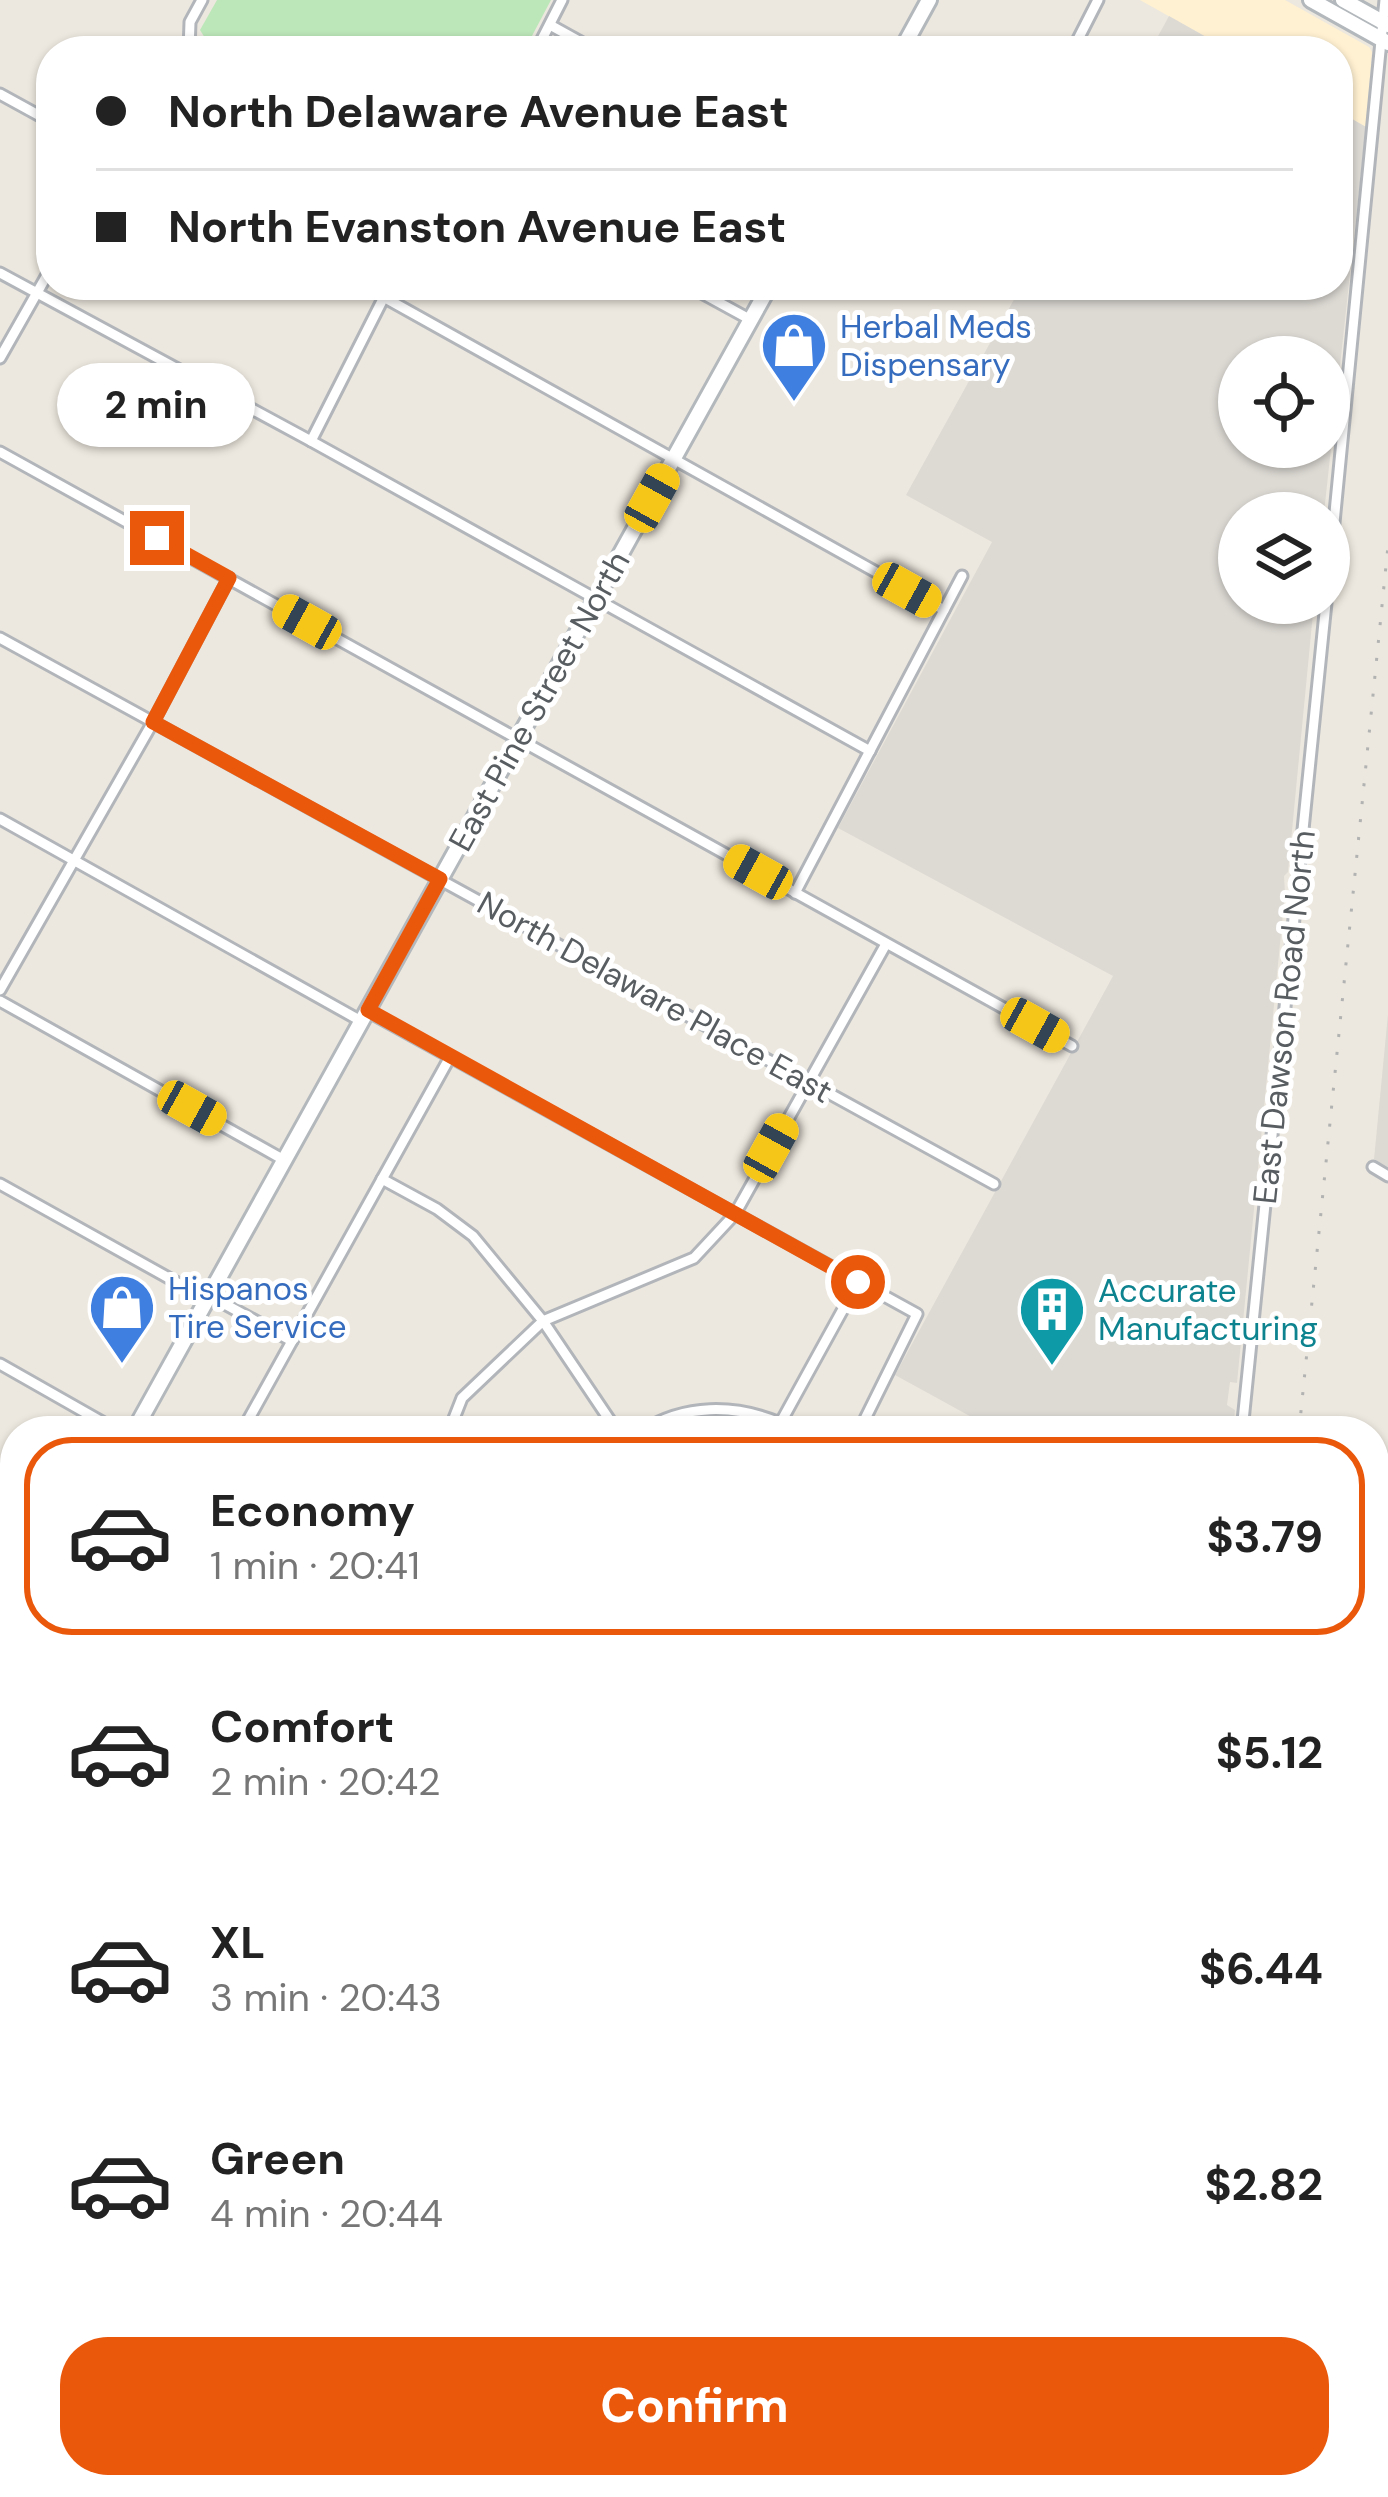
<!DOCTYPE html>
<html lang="en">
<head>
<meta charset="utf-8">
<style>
	:root { --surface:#fff; --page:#f6f6f6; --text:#222; --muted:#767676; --line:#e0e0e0; --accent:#ea580c }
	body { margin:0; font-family:"DM Sans",sans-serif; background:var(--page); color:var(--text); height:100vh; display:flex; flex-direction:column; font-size:45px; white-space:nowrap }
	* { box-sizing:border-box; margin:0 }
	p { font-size:39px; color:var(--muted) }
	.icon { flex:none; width:66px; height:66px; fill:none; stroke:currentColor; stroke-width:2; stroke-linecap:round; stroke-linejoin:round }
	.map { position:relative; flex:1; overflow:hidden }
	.drawer { position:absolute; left:0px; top:1416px; width:1389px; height:1083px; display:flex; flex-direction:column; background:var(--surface); border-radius:48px 48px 0 0; box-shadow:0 3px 9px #0004 }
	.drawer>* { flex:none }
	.guide { position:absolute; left:36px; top:36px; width:1317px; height:264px; border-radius:48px; box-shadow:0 3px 9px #0004; display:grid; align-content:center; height:264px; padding:0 60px; background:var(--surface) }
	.fabs { position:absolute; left:1218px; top:336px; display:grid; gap:24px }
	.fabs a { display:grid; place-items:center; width:132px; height:132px; border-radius:50%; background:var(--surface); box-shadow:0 3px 9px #0004; font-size:60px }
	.end { position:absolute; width:54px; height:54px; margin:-27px; border:15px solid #ea580c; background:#fff; box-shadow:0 0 0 6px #fff }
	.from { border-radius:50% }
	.bubble { position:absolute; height:84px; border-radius:42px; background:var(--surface); box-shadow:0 3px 9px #0004; font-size:39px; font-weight:700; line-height:84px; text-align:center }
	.car { position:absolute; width:36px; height:72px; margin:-36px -18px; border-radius:15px; box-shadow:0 0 9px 3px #0007; background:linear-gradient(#f5c518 24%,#345 0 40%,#f5c518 0 76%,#345 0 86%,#f5c518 0) }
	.guide b { display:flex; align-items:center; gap:42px; height:114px; font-size:45px }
	.guide b+b { border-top:3px solid var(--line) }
	.guide i { width:30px; height:30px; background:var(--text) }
	ul { padding:21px 0 0; list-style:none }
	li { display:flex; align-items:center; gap:36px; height:198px; margin:0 24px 18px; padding:0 36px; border:6px solid transparent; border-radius:48px }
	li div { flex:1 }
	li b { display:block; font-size:45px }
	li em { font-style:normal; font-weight:700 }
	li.selected { border-color:var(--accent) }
	li>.icon { width:108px; height:108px; stroke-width:1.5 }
	.button { display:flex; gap:24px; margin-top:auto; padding:24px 60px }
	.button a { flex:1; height:138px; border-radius:48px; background:var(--accent); color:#fff; font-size:48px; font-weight:700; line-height:138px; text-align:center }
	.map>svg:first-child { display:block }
	.commercial { fill:#fff1d1 }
	.industrial { fill:#dddad4; fill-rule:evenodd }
	.education { fill:#dfdacf }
	.green { fill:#bce7b9 }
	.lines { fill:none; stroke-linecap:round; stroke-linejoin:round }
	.street-casing { stroke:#b2b6bb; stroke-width:15 }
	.secondary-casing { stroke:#b3b8bd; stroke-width:20 }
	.street { stroke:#fff; stroke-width:9 }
	.secondary { stroke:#fff; stroke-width:14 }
	.rail { stroke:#b1b2b2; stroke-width:3; stroke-dasharray:3 15; stroke-linecap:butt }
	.route { stroke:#ea580c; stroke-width:15 }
	.labels { text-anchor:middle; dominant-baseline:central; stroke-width:10; stroke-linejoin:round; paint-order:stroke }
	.shop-label { font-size:33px; fill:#366cbe; stroke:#fff; text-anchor:start }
	.street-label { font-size:33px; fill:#585d61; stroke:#fff }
	.culture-label { font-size:33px; fill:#0d838f; stroke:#fff; text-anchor:start }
</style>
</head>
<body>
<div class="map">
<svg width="1388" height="2497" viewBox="0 0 1388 2497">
	<rect width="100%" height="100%" fill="#ede8df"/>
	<polygon class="commercial" points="1140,0 1285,0 1369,47 1372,52 1366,127 1338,111 1338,51 1231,51"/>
	<g class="industrial">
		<polygon points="1169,16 1231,51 1150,51"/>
		<path d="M1338,111L1366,127L1324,513H1239V603H1314L1288,872L1284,876L1285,893L1237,1383L1230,1382L1227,1405L1235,1410L1233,1431H997L895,1375L1113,976L838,828L992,542L906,495L1022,285H1338ZM1239,357H1329V447H1239Z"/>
		<polygon points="1388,1014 1388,1167 1374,1159"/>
		<polygon points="1374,1866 1388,1873 1388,2352 1374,2344"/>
		<polygon points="1388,2430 1388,2495 1374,2480 1374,2455"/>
		<polygon points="1028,2484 1120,2484 1122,2497 1027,2497"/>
	</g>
	<g class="education">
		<polygon points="15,1677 15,1830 0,1822 0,1704"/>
		<polygon points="584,2484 1028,2484 1027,2497 608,2497"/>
	</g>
	<polygon class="green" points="217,0 551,0 524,51 213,51 200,30"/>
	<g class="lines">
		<defs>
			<g id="street">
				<polyline points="550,25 597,51"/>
				<polyline points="189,51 190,22 202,0"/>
				<polyline points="536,51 562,0"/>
				<polyline points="1072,51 1098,0"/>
				<polyline points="0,94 51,122"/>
				<polyline points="0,273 311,441 870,751"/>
				<polyline points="362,285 944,610"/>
				<polyline points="687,285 751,320"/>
				<polyline points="0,358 51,268"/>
				<polyline points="311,441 384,297"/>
				<polyline points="0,452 1072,1046"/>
				<polyline points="1329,574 1385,0"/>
				<polyline points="0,638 994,1184"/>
				<polyline points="0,819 361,1021"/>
				<polyline points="795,893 962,576"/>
				<polyline points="0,990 153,722 229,578"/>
				<polyline points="0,1001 284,1160"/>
				<polyline points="367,1011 917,1314 859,1431"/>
				<polyline points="1373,1167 1388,1176"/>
				<polyline points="382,1179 437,1209 473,1236 543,1321 617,1431"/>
				<polyline points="0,1184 192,1291 221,1302 292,1341"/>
				<polyline points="0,1364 118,1431"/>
				<polyline points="242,1431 450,1057"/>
				<polyline points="449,1431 462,1398 543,1321 694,1258 735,1214 886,944"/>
				<path d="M642,1431C685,1404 734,1404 780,1423"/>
				<polyline points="776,1431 858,1282"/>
				<polyline points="1242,1431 1326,603"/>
				<polyline points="0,1483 15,1491"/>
				<polyline points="0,1622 15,1631"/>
				<polyline points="0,1835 15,1843"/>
				<polyline points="0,2008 15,2016"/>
				<polyline points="0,2362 15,2335"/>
				<polyline points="1374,2439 1388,2415"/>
				<polyline points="1371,2484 1385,2497"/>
				<polyline points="106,2497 113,2484"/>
				<polyline points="271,2497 278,2484"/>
				<polyline points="1135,2497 1136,2484"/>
				<polyline points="1357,2497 1358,2484"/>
			</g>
			<g id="secondary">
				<polyline points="1311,0 1388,43"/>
				<polyline points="1343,0 1388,25"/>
				<polyline points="901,51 929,0"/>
				<polyline points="134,1431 770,285"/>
				<polyline points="0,1672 15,1645"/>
				<polyline points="0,2185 15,2193"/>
				<polyline points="546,2484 569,2497"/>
			</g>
		</defs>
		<use href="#street" class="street-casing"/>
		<use href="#secondary" class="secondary-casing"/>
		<use href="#street" class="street"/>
		<use href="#secondary" class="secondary"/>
		<g class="rail">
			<polyline points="1299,1431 1388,546"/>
			<polyline points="1186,2497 1188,2484"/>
		</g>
	</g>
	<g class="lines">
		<polyline class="route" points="157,538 229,578 153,722 440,879 368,1010 858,1282"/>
	</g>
	<defs>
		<symbol id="shop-pin" viewBox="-11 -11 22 30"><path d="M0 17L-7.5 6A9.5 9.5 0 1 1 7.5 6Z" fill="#3f7fe0" stroke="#fff"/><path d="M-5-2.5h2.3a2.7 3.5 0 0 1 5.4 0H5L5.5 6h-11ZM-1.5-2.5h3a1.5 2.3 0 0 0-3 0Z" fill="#fff"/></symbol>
		<symbol id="building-pin" viewBox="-11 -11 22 30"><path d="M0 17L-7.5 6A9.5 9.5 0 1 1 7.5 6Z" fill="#0f9aa8" stroke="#fff"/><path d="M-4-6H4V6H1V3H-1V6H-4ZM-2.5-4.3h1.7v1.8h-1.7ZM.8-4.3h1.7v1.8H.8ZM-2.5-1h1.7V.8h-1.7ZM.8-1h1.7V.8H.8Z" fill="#fff"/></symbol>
	</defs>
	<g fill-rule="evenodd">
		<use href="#shop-pin" x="756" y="307" width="76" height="104"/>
		<use href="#shop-pin" x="84" y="1269" width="76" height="104"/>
		<use href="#building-pin" x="1014" y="1271" width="76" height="104"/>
	</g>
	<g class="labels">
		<g class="shop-label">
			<text x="840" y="326">Herbal Meds<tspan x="840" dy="38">Dispensary</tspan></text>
			<text x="168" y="1288">Hispanos<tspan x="168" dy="38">Tire Service</tspan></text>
		</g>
		<g class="street-label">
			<text transform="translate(539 701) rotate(-61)">East Pine Street North</text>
			<text transform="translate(655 997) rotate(29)">North Delaware Place East</text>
			<text transform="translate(1284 1017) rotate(-84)">East Dawson Road North</text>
		</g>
		<g class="culture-label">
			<text x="1098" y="1290">Accurate<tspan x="1098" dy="38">Manufacturing</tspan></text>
		</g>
	</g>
</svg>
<div class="fabs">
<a><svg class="icon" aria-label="locate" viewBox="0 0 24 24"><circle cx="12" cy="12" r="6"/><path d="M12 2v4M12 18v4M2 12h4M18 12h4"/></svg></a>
<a><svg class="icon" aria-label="layers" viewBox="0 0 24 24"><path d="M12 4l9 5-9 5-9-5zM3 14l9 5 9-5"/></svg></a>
</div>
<i class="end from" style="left:858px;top:1282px"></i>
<i class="end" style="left:157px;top:538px"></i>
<div class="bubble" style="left:57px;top:363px;width:198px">2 min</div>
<i class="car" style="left:652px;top:498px;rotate:29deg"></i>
<i class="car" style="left:907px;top:590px;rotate:119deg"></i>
<i class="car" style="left:307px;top:622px;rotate:299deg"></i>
<i class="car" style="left:758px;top:872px;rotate:299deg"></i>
<i class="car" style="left:1035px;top:1025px;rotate:119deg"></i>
<i class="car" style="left:192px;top:1108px;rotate:119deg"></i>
<i class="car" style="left:771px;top:1148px;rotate:29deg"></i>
<div class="guide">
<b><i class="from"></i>North Delaware Avenue East</b>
<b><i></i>North Evanston Avenue East</b>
</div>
<section class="drawer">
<ul>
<li class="selected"><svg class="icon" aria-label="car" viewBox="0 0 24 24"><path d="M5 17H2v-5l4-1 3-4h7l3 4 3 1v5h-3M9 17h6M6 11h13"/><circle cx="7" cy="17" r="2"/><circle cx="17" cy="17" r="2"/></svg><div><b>Economy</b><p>1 min · 20:41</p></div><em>$3.79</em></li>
<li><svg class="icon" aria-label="car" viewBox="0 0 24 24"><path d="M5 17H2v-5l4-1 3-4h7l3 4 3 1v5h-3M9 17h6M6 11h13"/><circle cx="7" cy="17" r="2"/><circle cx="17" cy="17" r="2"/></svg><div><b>Comfort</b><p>2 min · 20:42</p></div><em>$5.12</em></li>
<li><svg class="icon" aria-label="car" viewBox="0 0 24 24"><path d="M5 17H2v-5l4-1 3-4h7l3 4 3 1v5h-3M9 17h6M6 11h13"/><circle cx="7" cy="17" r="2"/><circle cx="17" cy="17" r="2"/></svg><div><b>XL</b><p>3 min · 20:43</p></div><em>$6.44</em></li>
<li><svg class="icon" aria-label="car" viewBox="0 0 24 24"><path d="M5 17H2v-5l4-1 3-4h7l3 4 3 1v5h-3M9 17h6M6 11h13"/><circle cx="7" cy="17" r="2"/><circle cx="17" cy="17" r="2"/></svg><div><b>Green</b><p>4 min · 20:44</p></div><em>$2.82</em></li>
</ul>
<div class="button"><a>Confirm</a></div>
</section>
</div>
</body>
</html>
